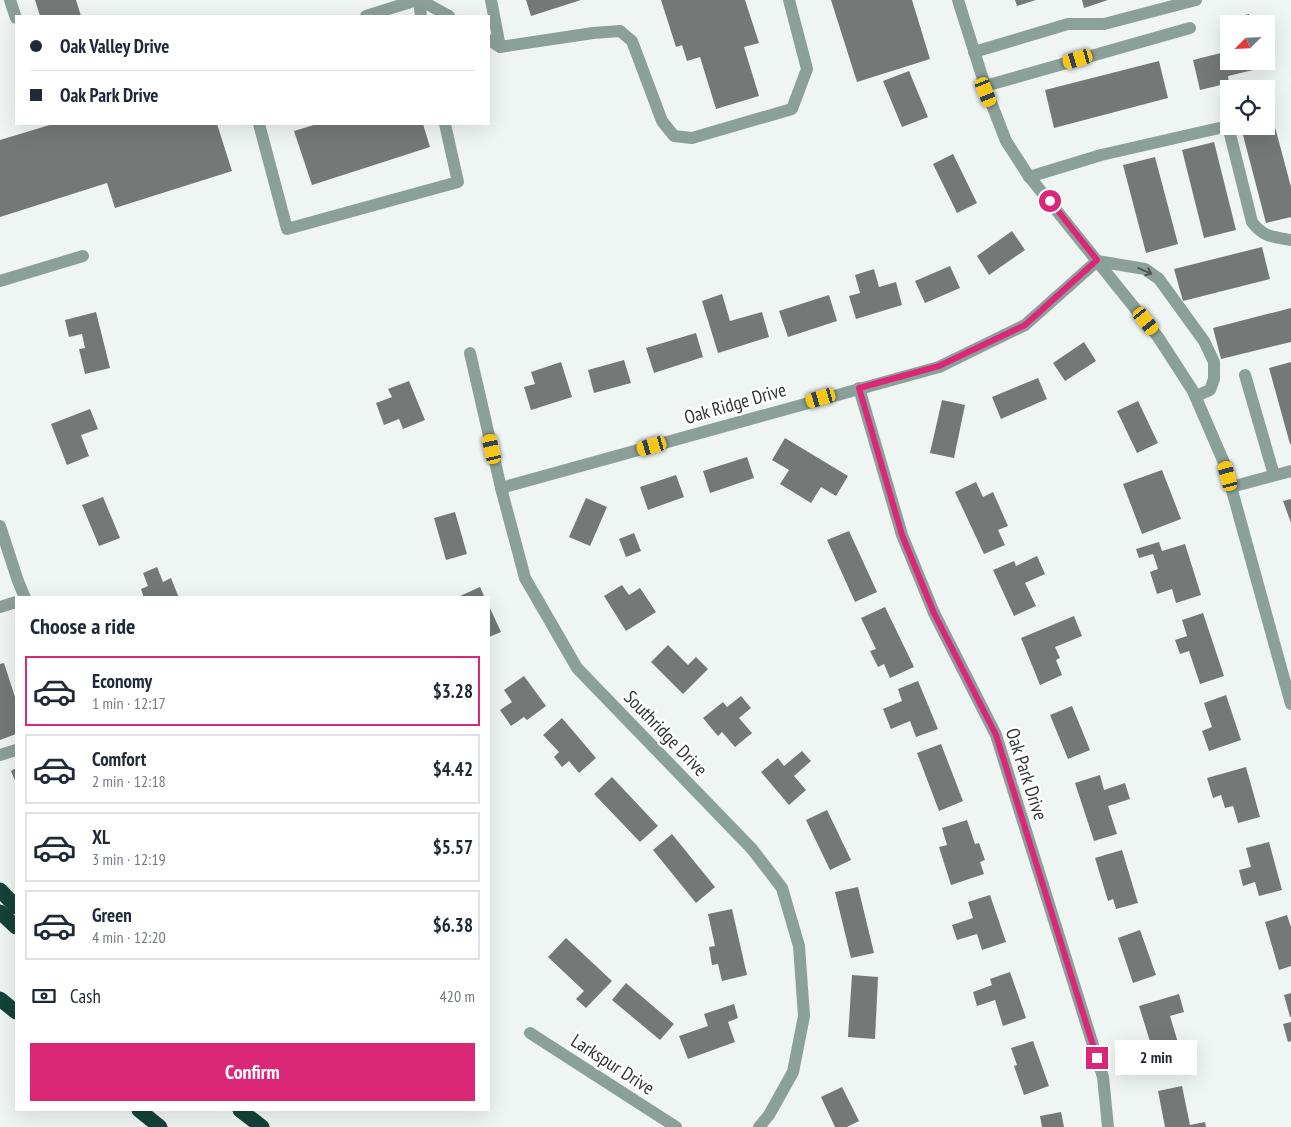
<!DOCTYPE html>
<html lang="en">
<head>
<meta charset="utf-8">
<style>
	:root { --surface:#fff; --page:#f6f6f7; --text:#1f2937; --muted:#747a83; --line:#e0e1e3; --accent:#db2777 }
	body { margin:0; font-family:"PT Sans Narrow",sans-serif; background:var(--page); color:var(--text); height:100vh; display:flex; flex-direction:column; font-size:19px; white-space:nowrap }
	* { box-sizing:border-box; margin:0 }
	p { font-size:16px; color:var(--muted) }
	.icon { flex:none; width:28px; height:28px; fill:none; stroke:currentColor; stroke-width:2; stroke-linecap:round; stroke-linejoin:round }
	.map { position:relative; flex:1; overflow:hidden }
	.details { position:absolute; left:15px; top:596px; width:475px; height:515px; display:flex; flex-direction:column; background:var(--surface); border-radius:0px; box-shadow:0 5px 20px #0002 }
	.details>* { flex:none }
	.banner { position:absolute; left:15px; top:15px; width:475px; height:110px; border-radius:0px; box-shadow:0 5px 20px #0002; display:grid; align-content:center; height:110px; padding:0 15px; background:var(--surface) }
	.needle { width:32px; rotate:246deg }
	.buttons { position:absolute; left:1220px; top:15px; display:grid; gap:10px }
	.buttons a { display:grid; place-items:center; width:55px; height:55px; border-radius:0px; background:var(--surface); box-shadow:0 5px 20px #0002; font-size:25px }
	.end { position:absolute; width:22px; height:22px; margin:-11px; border:6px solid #db2777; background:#fff; box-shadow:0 0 0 2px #fff }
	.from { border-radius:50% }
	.bubble { position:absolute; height:35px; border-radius:0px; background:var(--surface); box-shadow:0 5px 20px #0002; font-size:16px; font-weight:600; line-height:35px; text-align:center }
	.car { position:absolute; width:15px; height:30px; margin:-15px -8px; border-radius:6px; box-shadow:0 0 4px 1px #0007; background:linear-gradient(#f5c518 24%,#345 0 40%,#f5c518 0 76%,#345 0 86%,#f5c518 0) }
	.banner b { display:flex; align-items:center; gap:18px; height:48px; font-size:19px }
	.banner b+b { border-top:1px solid var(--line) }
	.banner i { width:12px; height:12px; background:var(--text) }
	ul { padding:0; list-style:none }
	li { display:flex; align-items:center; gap:15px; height:70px; margin:0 10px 8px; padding:0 5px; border:2px solid var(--line); border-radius:0px }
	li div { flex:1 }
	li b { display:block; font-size:19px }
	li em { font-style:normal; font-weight:600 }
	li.current { border-color:var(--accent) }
	li>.icon { width:45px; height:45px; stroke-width:1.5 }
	h2 { padding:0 15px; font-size:22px; line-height:60px }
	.pay { display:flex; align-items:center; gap:12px; height:55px; padding:0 15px; font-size:19px }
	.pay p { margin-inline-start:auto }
	.action { display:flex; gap:10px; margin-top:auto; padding:10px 15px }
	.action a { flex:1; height:58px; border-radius:0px; background:var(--accent); color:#fff; font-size:20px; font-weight:600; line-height:58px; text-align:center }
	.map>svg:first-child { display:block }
	.building { fill:#747978 }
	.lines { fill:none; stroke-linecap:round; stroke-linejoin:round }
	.minor { stroke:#8ca09a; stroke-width:12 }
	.highway { stroke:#144338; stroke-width:15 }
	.oneway { stroke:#4e5653 }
	.route { stroke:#db2777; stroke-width:6 }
	.labels { text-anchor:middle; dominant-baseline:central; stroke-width:5; stroke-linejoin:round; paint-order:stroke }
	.street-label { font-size:19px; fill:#343635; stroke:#fff }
</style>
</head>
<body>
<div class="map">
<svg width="1291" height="1127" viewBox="0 0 1291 1127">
	<rect width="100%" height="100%" fill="#eff5f3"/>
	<g class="building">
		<polygon points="35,0 76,0 81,16 40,16"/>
		<polygon points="526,0 581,0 531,16"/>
		<polygon points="661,0 745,0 759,43 744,47 759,96 716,109 700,57 687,61 682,45 676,47"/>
		<polygon points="831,0 912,0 930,59 857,82"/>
		<polygon points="1015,0 1036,0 1017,6"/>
		<polygon points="1082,0 1108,0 1084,8"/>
		<polygon points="1249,14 1251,24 1229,24 1228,39 1223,20"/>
		<polygon points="1229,51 1229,61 1264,61 1266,67 1228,76 1229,83 1200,90 1193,60"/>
		<polygon points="1159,61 1168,98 1054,128 1045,90"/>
		<polygon points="909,71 928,117 902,127 883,81"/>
		<polygon points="53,124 217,124 232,171 115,208 107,183 0,217 0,140"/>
		<polygon points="317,124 423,124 430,147 312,185 294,131"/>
		<polygon points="1275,127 1291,187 1291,217 1266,223 1243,135"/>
		<polygon points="1214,142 1236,230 1204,238 1182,150"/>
		<polygon points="953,154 977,203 957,213 933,164"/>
		<polygon points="1155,157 1178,244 1146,253 1123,165"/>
		<polygon points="1012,231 1025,250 989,275 977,256"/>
		<polygon points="1262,247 1270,279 1183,301 1174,269"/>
		<polygon points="950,266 960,288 925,303 915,281"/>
		<polygon points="874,269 879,287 896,282 902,305 856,319 849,296 860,293 855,275"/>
		<polygon points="722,294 730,321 762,312 769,337 718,353 702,301"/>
		<polygon points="829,295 837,321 788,337 779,311"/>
		<polygon points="1291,308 1291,342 1221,359 1213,328"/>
		<polygon points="96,312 110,368 85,374 79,349 85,348 82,334 69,337 65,320"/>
		<polygon points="696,333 703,357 654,373 646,348"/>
		<polygon points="1084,342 1096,361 1065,381 1053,363"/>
		<polygon points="624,360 631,383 594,393 588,370"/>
		<polygon points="561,362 572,397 531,410 524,387 535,384 531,372"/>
		<polygon points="1291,362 1291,444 1290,444 1269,368"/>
		<polygon points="1038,378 1047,399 1001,419 992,397"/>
		<polygon points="409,381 425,420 403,429 399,419 384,425 376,403 392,397 388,389"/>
		<polygon points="942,400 965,405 954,458 930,453"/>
		<polygon points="1138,401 1158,443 1137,453 1117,411"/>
		<polygon points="90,409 98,429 81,435 89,456 67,465 51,424"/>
		<polygon points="785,438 848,476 836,496 821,487 811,503 780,484 789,470 772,460"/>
		<polygon points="747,457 754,478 710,493 703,471"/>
		<polygon points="1162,470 1181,519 1142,534 1123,484"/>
		<polygon points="676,475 684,497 648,510 640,487"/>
		<polygon points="976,482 983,497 993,492 1008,526 998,530 1005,545 984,554 955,492"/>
		<polygon points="103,497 120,538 99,546 82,505"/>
		<polygon points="586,498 607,507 590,546 569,537"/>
		<polygon points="1291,499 1291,523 1283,501"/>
		<polygon points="455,512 467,554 446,560 434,518"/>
		<polygon points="849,531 877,592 855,602 827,540"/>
		<polygon points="634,533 641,551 626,557 619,539"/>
		<polygon points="1159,542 1162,551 1185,544 1201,595 1176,603 1172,589 1157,594 1150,572 1158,569 1153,554 1139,558 1136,549"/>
		<polygon points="1037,556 1045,574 1025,583 1036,606 1014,616 993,570 1014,561 1016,566"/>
		<polygon points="157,567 163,582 171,578 179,598 144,598 141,589 148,586 143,573"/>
		<polygon points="622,585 629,595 640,588 656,612 626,631 604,596"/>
		<polygon points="480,587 485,598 461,598 460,596"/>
		<polygon points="489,606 501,632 489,637"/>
		<polygon points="885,607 914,667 890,678 884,664 878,667 870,651 876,649 861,618"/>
		<polygon points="1203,613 1224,676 1200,684 1189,651 1180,654 1175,640 1187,636 1182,620"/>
		<polygon points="1074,616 1082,636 1055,647 1060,658 1056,660 1062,675 1040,685 1021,638"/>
		<polygon points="668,645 688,665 696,657 708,669 683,694 651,662"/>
		<polygon points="4,663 16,700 16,734 0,740 0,664"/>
		<polygon points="524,676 546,706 527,720 524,717 511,726 500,710 512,702 504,690"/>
		<polygon points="918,681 938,729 916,737 910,721 891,729 883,709 902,701 898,689"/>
		<polygon points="1226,695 1241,740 1209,751 1202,731 1212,727 1204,703"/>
		<polygon points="741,696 751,708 739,718 752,733 735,747 722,732 718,736 703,718 723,702 727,707"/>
		<polygon points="1072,706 1090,750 1068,759 1050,715"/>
		<polygon points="562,718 596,758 579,773 569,761 562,767 554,757 559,752 543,735"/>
		<polygon points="941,744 963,801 939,811 917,753"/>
		<polygon points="802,751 811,761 794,776 806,790 789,805 761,772 778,758 784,766"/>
		<polygon points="1246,767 1260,817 1238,823 1233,806 1225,808 1221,795 1213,798 1207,778"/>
		<polygon points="16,768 16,783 11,771"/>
		<polygon points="1100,775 1104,790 1125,783 1130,799 1108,806 1117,834 1094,841 1075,783"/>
		<polygon points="612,777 658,826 640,842 594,794"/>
		<polygon points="827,810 851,860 830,870 806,820"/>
		<polygon points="967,820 975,844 979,843 985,860 980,862 984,874 951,885 939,847 947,845 942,828"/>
		<polygon points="672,834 715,887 696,903 653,850"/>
		<polygon points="1269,842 1282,890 1259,896 1255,882 1243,886 1239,870 1251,867 1246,848"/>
		<polygon points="1122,850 1138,903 1116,909 1113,899 1108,901 1095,858"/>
		<polygon points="858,887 874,953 851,958 835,892"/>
		<polygon points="990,895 1006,942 982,950 977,934 957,940 952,925 973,918 968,902"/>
		<polygon points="732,909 747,975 722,981 718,964 712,965 709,947 715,946 708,914"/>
		<polygon points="1287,915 1291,927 1291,966 1279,970 1265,922"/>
		<polygon points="1140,930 1156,975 1133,983 1118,938"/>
		<polygon points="566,938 612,981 586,1008 576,999 584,991 548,957"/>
		<polygon points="1010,972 1026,1018 1003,1026 995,1000 977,1006 973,992 992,985 990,979"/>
		<polygon points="852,975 878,977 875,1039 848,1037"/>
		<polygon points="626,983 674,1024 660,1040 612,1000"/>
		<polygon points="1291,993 1291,1017 1290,1017 1284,995"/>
		<polygon points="1179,994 1184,1012 1170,1016 1182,1056 1157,1064 1139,1006"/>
		<polygon points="734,1004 738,1018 728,1022 735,1042 688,1059 679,1036 708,1026 704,1014"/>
		<polygon points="1291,1022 1291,1041 1288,1042 1283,1024"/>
		<polygon points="1033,1041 1049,1086 1024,1095 1014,1066 1017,1065 1011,1048"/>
		<polygon points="1182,1086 1190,1125 1205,1122 1206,1127 1165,1127 1158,1091"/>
		<polygon points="842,1087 859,1121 847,1127 835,1127 821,1097"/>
		<polygon points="1061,1112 1064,1127 1042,1127 1040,1116"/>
	</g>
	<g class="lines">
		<g class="minor">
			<polyline points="10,0 16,18"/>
			<polyline points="419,0 421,16"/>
			<polyline points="420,0 449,16"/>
			<polyline points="491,0 500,47"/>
			<polyline points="958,0 987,92 1006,141 1028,175 1158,337 1193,391 1225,465 1291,704"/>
			<polyline points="366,16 417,0"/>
			<polyline points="489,40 500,47 593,33 620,31 632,41 662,121 674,136 692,138 792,109 807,69 789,0"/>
			<polyline points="974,52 1068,24 1104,24 1196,0"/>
			<polyline points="985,86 1190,28"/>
			<polyline points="259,124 287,229 458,182 445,124"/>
			<path d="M1029,177L1101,155L1228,126L1252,222C1263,237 1273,237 1291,240"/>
			<polyline points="0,281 83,256"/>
			<polyline points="470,353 501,488 525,578 577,668 752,849 782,888 799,946 804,1016 793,1072 769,1115 759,1127"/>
			<polyline points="1245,375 1274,475"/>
			<polyline points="859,388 902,535 934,613 996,735 1103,1077 1108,1127"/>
			<polyline points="1231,487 1291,471"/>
			<polyline points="501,488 939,367 1025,325 1097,261 1145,269 1159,279 1204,341 1214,362 1214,379 1210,390 1196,396"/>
			<polyline points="0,526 18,581 25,598"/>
			<polyline points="0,607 16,602"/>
			<polyline points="0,755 16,750"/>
			<polyline points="530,1033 676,1127"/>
		</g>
		<g class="highway">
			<polyline points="0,890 16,907"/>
			<polyline points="0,912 16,927"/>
			<polyline points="0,999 16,1012"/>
			<polyline points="139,1110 160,1127"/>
			<polyline points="240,1110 262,1127"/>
		</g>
	</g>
	<defs><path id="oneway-shaft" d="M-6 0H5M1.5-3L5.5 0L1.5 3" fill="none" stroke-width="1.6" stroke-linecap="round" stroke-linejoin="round" transform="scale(1.25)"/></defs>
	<use class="oneway" href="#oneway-shaft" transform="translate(1145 271) rotate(24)"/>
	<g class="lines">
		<polyline class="route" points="1050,201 1097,260 1025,325 939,366 859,388 902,535 934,613 996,735 1097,1058"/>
	</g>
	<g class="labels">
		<g class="street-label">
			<text transform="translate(735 403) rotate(-16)">Oak Ridge Drive</text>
			<text transform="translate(666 733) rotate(46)">Southridge Drive</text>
			<text transform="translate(1027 774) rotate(72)">Oak Park Drive</text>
			<text transform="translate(613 1064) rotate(33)">Larkspur Drive</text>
		</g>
	</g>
</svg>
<div class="buttons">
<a><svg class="needle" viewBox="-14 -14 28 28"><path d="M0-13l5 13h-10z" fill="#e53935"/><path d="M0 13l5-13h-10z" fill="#747a83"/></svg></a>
<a><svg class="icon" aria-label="locate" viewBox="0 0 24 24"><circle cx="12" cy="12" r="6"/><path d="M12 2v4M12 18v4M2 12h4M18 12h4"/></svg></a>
</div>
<i class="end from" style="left:1050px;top:201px"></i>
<i class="end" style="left:1097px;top:1058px"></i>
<div class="bubble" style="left:1115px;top:1040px;width:82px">2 min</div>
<i class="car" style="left:1078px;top:59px;rotate:254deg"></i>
<i class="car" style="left:986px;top:92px;rotate:158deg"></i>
<i class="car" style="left:1146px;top:321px;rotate:141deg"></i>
<i class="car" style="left:821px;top:398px;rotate:254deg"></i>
<i class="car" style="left:652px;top:446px;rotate:254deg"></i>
<i class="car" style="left:492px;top:449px;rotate:347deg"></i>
<i class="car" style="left:1228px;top:476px;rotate:345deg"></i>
<div class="banner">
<b><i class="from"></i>Oak Valley Drive</b>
<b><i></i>Oak Park Drive</b>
</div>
<section class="details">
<h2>Choose a ride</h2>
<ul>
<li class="current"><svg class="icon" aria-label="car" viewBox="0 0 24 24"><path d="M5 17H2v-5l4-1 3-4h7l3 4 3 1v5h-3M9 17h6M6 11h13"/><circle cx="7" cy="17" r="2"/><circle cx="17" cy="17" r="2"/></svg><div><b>Economy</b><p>1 min · 12:17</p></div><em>$3.28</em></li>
<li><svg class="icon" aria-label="car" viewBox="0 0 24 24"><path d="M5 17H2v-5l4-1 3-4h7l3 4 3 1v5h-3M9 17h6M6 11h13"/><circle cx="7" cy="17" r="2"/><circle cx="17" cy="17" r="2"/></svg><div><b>Comfort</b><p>2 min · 12:18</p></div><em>$4.42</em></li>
<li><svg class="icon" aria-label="car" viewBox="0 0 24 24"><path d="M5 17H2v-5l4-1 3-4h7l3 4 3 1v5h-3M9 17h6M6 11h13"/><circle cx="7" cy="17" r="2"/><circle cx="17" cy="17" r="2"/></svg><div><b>XL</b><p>3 min · 12:19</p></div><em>$5.57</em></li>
<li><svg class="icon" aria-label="car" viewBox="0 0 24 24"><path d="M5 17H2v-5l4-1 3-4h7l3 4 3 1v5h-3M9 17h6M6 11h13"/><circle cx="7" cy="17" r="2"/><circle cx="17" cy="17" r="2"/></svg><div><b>Green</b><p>4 min · 12:20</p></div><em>$6.38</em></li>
</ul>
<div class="pay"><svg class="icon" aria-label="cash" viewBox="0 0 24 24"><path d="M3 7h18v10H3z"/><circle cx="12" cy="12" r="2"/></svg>Cash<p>420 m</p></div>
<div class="action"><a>Confirm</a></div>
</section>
</div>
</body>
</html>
